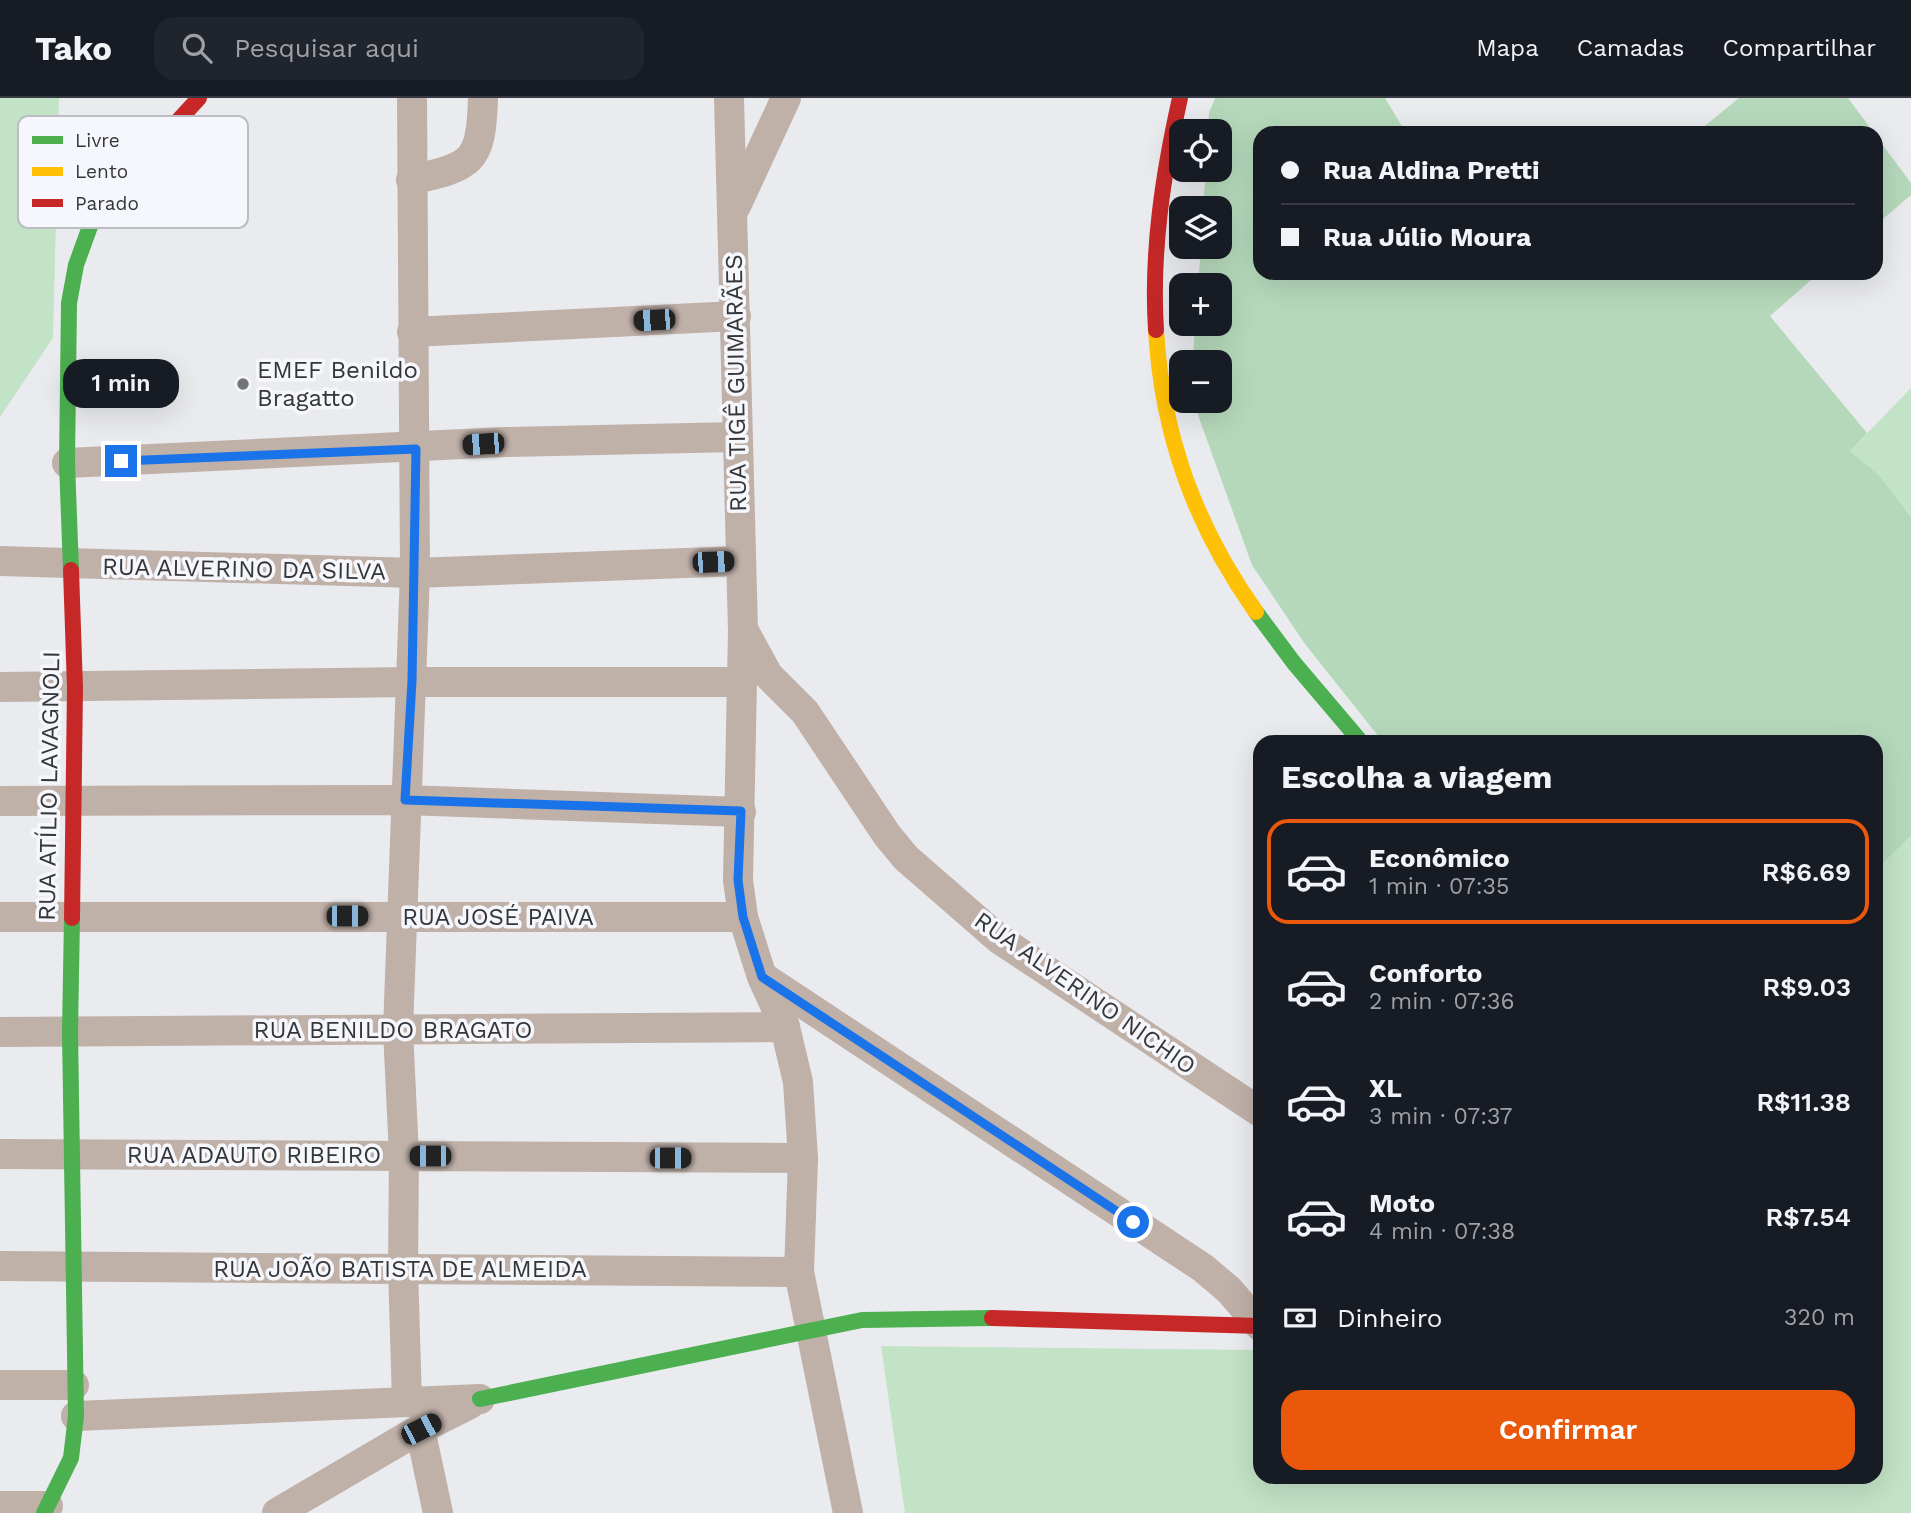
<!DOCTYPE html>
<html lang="pt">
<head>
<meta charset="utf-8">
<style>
	:root { --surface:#171b24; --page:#20242c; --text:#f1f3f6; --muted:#9ea1a6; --line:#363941; --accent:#ea580c }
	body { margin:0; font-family:"Work Sans",sans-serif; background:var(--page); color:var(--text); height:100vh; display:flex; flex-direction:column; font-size:26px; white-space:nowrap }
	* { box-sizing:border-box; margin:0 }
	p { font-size:23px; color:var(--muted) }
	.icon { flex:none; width:38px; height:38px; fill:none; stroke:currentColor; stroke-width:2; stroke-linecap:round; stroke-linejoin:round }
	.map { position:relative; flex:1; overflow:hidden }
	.details { position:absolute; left:1253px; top:637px; width:630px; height:749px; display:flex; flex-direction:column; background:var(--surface); border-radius:21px; box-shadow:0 7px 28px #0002 }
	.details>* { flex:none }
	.guide { position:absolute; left:1253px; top:28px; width:630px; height:154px; border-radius:21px; box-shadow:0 7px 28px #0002; display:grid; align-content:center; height:154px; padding:0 28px; background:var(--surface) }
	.controls { position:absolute; left:1169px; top:21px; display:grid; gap:14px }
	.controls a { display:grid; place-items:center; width:63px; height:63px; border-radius:14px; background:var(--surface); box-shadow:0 7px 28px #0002; font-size:35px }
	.end { position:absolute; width:32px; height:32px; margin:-16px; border:9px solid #1a73e8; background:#fff; box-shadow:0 0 0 4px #fff }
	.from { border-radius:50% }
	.bubble { position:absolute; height:49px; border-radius:21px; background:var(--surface); box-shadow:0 7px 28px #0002; font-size:23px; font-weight:600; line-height:49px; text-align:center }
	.car { position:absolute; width:21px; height:42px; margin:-21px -10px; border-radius:9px; box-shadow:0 0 5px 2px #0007; background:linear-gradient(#222 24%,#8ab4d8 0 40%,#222 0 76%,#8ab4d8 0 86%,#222 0) }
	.guide b { display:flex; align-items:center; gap:24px; height:66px; font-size:26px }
	.guide b+b { border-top:2px solid var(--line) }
	.guide i { width:18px; height:18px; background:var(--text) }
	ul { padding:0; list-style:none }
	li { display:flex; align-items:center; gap:21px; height:105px; margin:0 14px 10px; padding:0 14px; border:4px solid transparent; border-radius:21px }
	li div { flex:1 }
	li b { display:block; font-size:26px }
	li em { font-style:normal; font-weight:600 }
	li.current { border-color:var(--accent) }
	li>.icon { width:63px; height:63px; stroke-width:1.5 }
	h2 { padding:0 28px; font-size:32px; line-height:84px }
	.pay { display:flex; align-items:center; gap:18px; height:77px; padding:0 28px; font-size:26px }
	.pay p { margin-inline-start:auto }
	.primary-button { display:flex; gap:14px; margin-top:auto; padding:14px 28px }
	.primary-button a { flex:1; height:80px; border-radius:21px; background:var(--accent); color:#fff; font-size:28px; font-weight:600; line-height:80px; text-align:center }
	header { display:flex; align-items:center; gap:42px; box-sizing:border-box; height:98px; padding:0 35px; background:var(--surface); border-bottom:2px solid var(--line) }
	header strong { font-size:33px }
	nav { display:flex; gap:38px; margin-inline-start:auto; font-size:24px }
	.search { width:490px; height:63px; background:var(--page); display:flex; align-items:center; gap:18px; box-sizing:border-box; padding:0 24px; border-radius:21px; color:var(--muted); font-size:26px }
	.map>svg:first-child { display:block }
	.green { fill:#c2e3c6 }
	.forest { fill:#b5d8ba }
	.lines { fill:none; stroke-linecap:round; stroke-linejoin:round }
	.street { stroke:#bfb0a8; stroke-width:30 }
	.fast { stroke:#4caf50; stroke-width:16 }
	.slow { stroke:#ffc107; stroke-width:16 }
	.jam { stroke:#c62828; stroke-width:16 }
	.route { stroke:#1a73e8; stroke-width:9 }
	.poi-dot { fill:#747578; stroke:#f6f7fd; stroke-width:2.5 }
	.labels { text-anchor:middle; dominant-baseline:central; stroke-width:7; stroke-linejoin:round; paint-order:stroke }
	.poi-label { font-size:24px; fill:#353638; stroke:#f6f7fd; text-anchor:start }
	.street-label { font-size:24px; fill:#353638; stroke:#f6f7fd }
	.key { fill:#f6f7fd; stroke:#bcbdc2; stroke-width:2 }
	.key-label { font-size:19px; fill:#353638 }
</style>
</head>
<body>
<header>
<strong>Tako</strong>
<div class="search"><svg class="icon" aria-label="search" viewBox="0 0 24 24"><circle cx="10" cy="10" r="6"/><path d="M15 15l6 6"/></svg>Pesquisar aqui</div>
<nav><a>Mapa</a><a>Camadas</a><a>Compartilhar</a></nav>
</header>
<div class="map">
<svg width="1911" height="1415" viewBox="0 0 1911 1415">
	<rect width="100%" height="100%" fill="#eaebef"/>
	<g class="green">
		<polygon points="0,0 59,0 53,240 0,319"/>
		<polygon points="1911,290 1911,419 1879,377 1850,353"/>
		<polygon points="1911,738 1911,1415 905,1415 881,1248 1260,1252 1260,1379 1876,1379 1876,772"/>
	</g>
	<g class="forest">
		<polygon points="1215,0 1385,0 1406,35 1260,35 1260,175 1819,175 1770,218 1867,335 1850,353 1879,377 1911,419 1911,738 1880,768 1876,772 1876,644 1383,644 1305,546 1252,467 1193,303 1220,303 1220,264 1193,264 1195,226 1220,226 1220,187 1198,187 1201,149 1220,149 1220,110 1203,110 1206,72 1220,72 1220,33 1208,33 1209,15"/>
		<polygon points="1739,0 1848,0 1874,35 1696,35"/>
		<polygon points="1876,38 1911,85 1911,97 1876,127"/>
	</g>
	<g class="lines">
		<g class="street">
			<polyline points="729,0 743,533 738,782 743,819 762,879 785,929 798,984 803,1060 799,1174 848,1415"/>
			<path d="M411,82C472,68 481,66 483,0"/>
			<polyline points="736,108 786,0"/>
			<polyline points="412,234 736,218"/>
			<polyline points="67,365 505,344 737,339"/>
			<polyline points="0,463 415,475 740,463"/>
			<polyline points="744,533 768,577 805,614 887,737 906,760 999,841 1260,1014"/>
			<polyline points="0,589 412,584 741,584"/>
			<polyline points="0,703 405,702 741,714"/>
			<polyline points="0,819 743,819"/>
			<polyline points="763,879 1203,1170 1229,1192 1260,1228"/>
			<polyline points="0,934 785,929"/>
			<polyline points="0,1056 803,1060"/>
			<polyline points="0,1168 799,1174"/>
			<polyline points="0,1287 74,1287"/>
			<polyline points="407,1304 403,1170 404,1058 398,932 415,475 412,0"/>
			<polyline points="76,1318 480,1301"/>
			<polyline points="420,1331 438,1415"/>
			<polyline points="0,1408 48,1408"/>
			<polyline points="277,1415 420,1331 470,1306"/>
		</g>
		<g class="fast">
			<polyline points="71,472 67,365 69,205 76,167 96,112"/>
			<polyline points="1256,514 1294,565 1361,644"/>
			<polyline points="480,1301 862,1222 992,1220"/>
			<polyline points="44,1415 71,1360 76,1318 70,934 72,820"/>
		</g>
		<path class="slow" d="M1156,232C1162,337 1195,428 1256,514"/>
		<g class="jam">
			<polyline points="96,112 199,0"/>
			<path d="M1156,232C1151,154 1163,76 1180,0"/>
			<polyline points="71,472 75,590 72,820"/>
			<polyline points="992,1220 1260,1228"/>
		</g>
	</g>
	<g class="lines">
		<polyline class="route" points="121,363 416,351 412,583 405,702 741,713 738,782 743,819 762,879 1133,1124"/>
	</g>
	<circle class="poi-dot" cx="243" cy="286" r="7"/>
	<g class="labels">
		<g class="poi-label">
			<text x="257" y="272">EMEF Benildo<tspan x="257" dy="28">Bragatto</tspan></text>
		</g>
		<g class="street-label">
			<text transform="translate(736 285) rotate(-91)">RUA TIGÊ GUIMARÃES</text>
			<text transform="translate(244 471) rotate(1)">RUA ALVERINO DA SILVA</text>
			<text transform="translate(49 688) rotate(-89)">RUA ATÍLIO LAVAGNOLI</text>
			<text x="498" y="819">RUA JOSÉ PAIVA</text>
			<text transform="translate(1085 895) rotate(35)">RUA ALVERINO NICHIO</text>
			<text x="393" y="932">RUA BENILDO BRAGATO</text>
			<text x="254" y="1057">RUA ADAUTO RIBEIRO</text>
			<text x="400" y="1171">RUA JOÃO BATISTA DE ALMEIDA</text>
		</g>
	</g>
	<rect x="18" y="18" width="230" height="112" rx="10" class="key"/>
	<rect x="32" y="38" width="31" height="8" fill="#4caf50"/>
	<rect x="32" y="69" width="31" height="9" fill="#ffc107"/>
	<rect x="32" y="101" width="31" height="8" fill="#c62828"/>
	<g class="key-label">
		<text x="75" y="49">Livre</text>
		<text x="75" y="80">Lento</text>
		<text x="75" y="112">Parado</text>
	</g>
</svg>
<div class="controls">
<a><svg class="icon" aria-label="locate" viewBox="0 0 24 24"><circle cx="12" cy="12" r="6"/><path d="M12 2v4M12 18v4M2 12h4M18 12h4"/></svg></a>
<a><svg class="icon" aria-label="layers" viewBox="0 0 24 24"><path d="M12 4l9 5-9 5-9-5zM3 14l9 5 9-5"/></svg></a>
<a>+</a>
<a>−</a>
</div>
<i class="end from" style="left:1133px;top:1124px"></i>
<i class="end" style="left:121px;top:363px"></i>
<div class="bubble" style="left:63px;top:261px;width:116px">1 min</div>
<i class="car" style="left:654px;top:222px;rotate:267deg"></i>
<i class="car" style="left:483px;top:346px;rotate:266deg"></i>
<i class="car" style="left:713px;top:464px;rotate:88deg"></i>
<i class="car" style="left:347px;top:818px;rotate:90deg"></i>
<i class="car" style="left:430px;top:1058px;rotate:270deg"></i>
<i class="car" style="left:670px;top:1060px;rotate:90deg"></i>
<i class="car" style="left:421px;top:1331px;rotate:63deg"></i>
<div class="guide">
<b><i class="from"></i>Rua Aldina Pretti</b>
<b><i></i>Rua Júlio Moura</b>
</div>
<section class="details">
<h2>Escolha a viagem</h2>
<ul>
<li class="current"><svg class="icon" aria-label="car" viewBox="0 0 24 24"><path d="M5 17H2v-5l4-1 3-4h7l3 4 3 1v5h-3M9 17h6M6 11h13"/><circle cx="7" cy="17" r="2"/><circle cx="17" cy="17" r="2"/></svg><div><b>Econômico</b><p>1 min · 07:35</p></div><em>R$6.69</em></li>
<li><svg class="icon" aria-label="car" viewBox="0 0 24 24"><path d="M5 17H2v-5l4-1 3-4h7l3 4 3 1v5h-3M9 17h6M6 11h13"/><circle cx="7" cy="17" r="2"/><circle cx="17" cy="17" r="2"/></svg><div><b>Conforto</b><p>2 min · 07:36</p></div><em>R$9.03</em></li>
<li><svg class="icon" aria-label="car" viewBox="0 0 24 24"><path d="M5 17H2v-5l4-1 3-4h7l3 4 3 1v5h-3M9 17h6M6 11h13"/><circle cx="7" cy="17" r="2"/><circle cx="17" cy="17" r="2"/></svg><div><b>XL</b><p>3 min · 07:37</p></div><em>R$11.38</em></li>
<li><svg class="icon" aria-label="car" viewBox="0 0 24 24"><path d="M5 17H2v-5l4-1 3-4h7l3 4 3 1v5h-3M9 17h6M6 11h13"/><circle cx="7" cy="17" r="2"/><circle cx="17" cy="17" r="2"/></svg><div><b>Moto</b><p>4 min · 07:38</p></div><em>R$7.54</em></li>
</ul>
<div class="pay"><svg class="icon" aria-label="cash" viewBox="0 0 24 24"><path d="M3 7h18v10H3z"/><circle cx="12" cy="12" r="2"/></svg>Dinheiro<p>320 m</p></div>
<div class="primary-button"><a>Confirmar</a></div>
</section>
</div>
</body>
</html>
